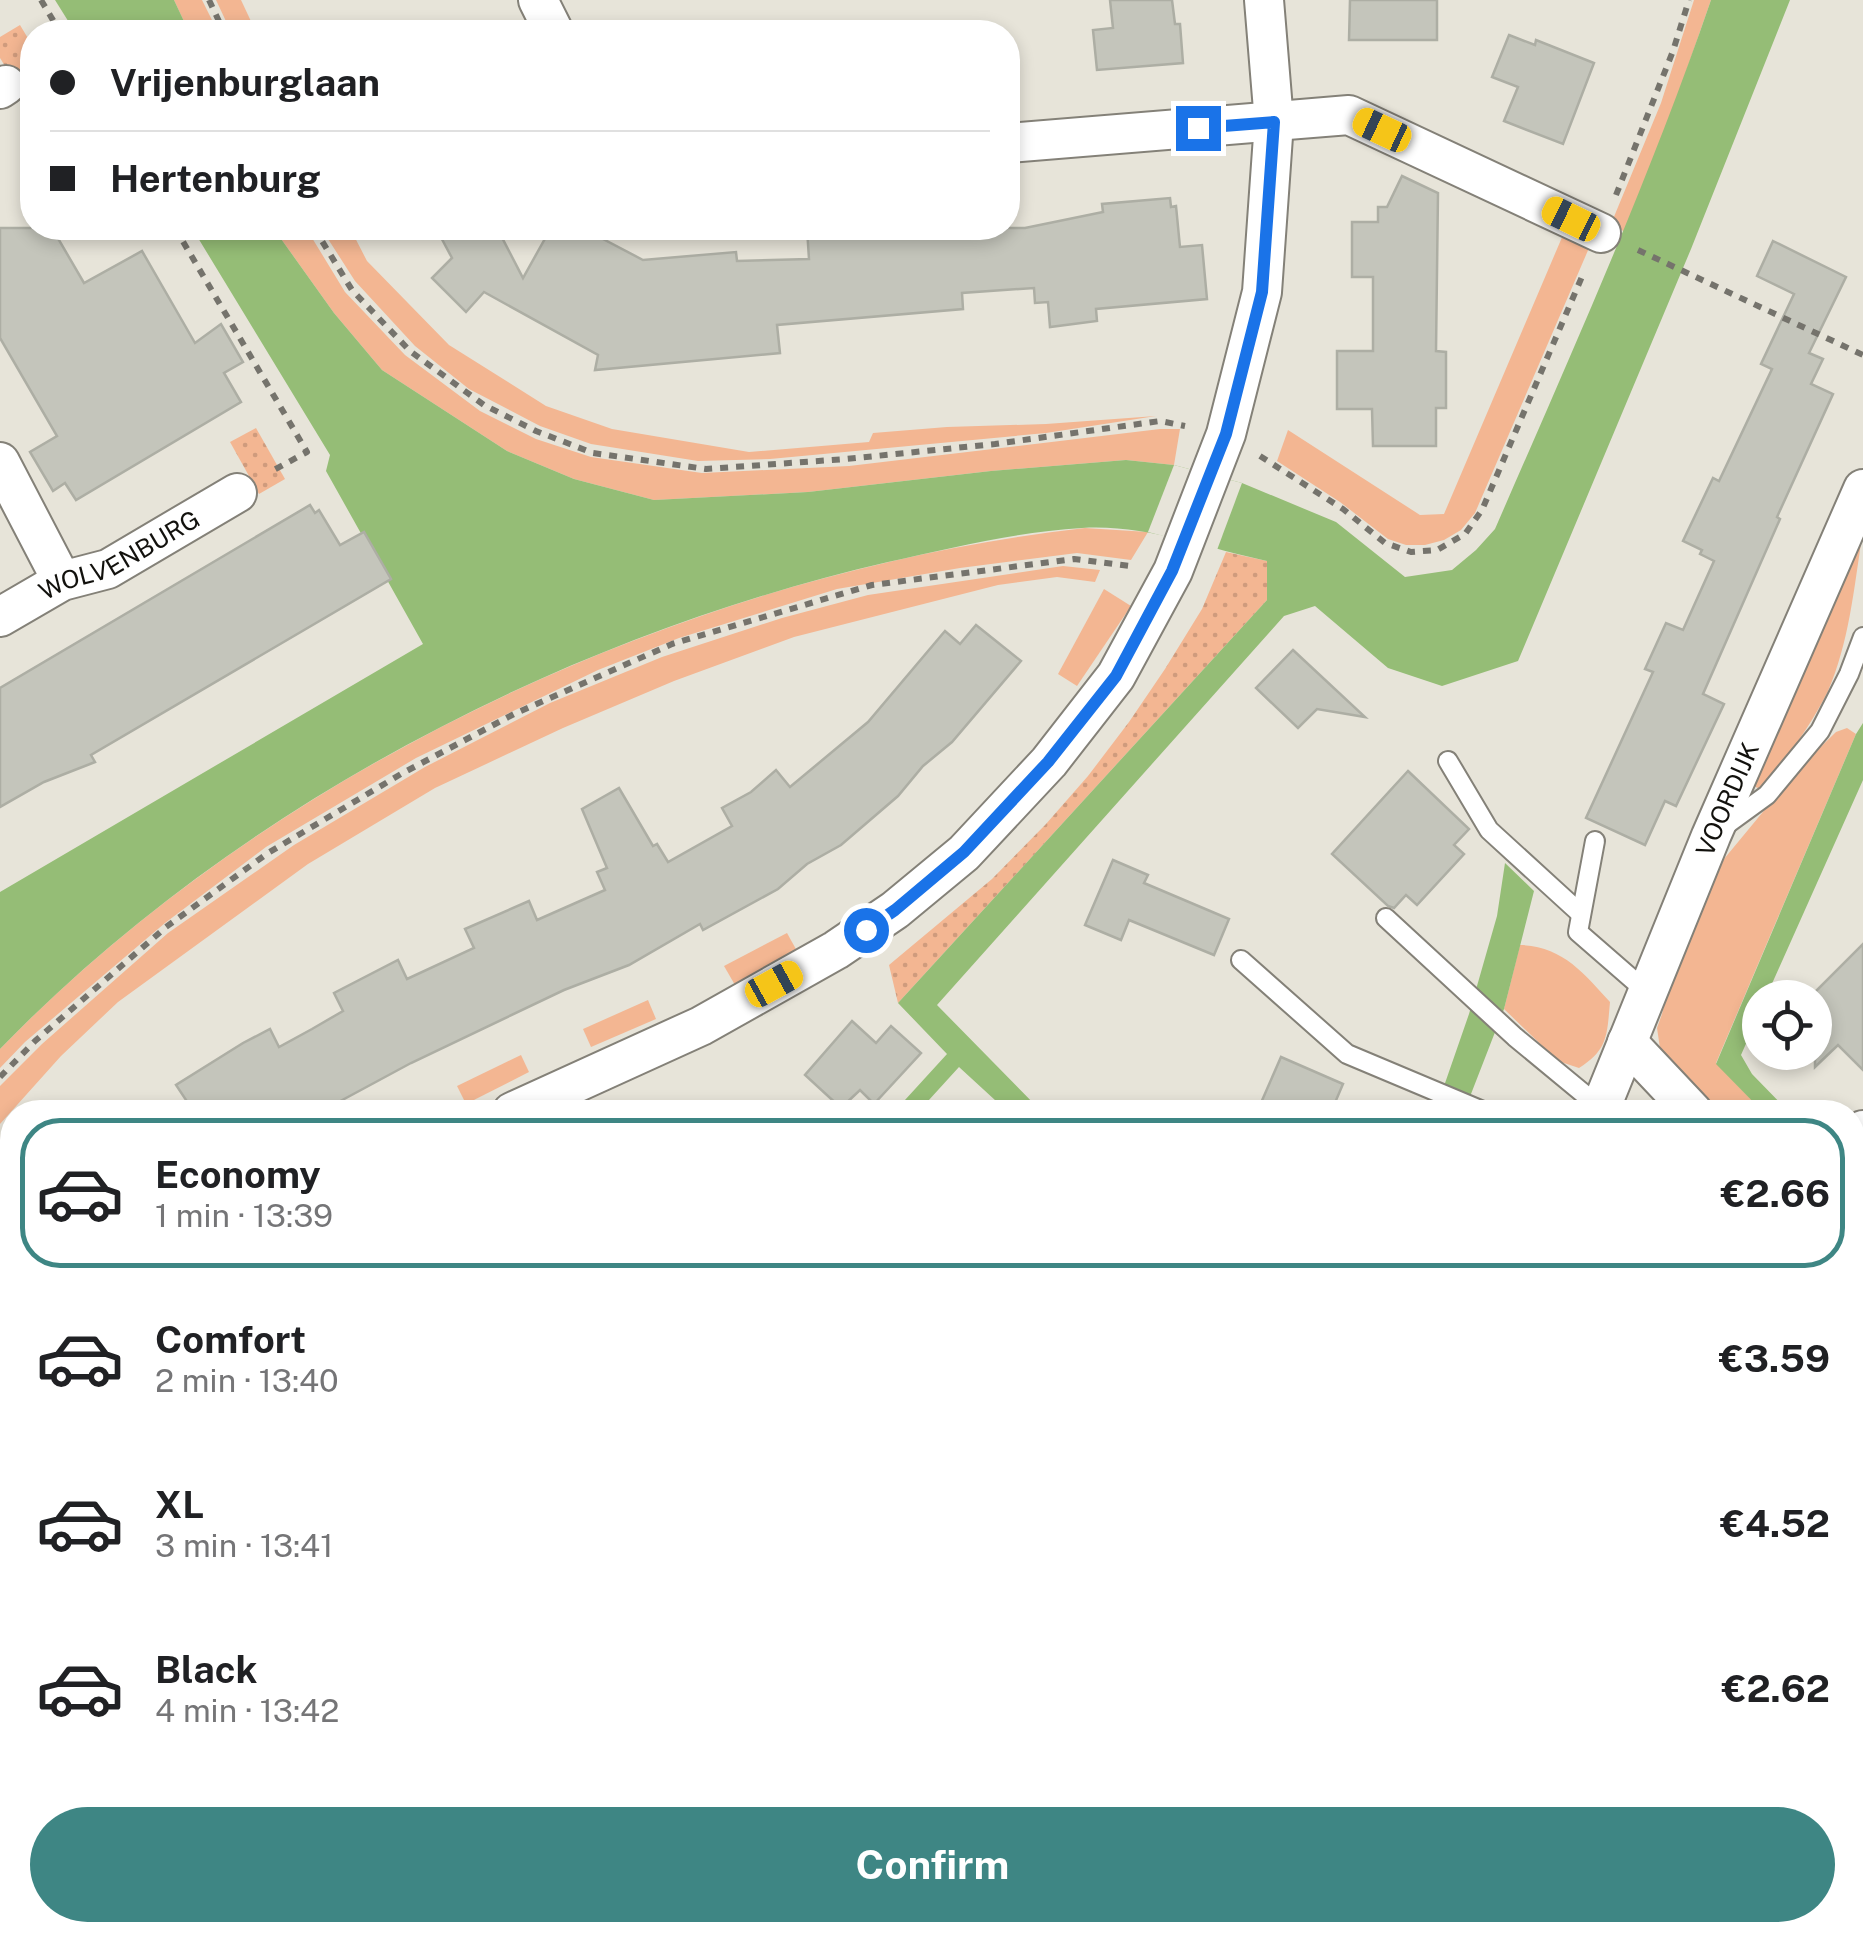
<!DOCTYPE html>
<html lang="en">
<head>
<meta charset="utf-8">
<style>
	:root { --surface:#fff; --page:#f2f2f2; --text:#202124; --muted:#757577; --line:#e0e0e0; --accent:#3e8684 }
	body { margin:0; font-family:"Public Sans",sans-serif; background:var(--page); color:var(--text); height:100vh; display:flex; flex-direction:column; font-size:38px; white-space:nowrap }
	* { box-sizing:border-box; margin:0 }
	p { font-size:32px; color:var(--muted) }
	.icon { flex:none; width:55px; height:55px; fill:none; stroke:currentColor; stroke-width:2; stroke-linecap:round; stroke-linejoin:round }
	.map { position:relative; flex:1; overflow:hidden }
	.side { position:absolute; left:0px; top:1100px; width:1865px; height:842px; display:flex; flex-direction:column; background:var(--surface); border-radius:40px 40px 0 0; box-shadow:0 5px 15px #0003 }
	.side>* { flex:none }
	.top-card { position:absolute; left:20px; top:20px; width:1000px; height:220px; border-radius:40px; box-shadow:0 5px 15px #0003; display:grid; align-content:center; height:220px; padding:0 30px; background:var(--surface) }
	.fabs { position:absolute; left:1742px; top:980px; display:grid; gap:20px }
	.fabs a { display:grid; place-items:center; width:90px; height:90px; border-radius:50%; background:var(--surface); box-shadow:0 5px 15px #0003; font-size:50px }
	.end { position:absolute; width:45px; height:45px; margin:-22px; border:12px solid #1a73e8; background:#fff; box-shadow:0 0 0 5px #fff }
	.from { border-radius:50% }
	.car { position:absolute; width:30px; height:60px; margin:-30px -15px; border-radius:12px; box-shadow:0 0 8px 2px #0007; background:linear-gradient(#f5c518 24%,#345 0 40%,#f5c518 0 76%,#345 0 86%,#f5c518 0) }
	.top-card b { display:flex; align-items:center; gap:35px; height:95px; font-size:38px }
	.top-card b+b { border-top:2px solid var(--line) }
	.top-card i { width:25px; height:25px; background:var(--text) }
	ul { padding:18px 0 0; list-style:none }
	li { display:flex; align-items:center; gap:30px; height:150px; margin:0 20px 15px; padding:0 10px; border:5px solid transparent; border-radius:40px }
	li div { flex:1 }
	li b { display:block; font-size:38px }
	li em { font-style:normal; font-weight:700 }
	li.current { border-color:var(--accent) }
	li>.icon { width:90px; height:90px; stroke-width:1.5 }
	.action { display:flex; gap:20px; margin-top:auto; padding:20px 30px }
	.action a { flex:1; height:115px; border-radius:60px; background:var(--accent); color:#fff; font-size:40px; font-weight:700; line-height:115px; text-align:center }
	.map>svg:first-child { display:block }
	.grass { fill:#f3b692 }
	.forest { fill:url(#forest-crowns) }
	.park { fill:url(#park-dots) }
	.water { fill:#95bd76 }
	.pier { fill:#e7e4d9 }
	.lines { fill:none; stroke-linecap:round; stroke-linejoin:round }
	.stream { stroke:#95bd76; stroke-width:14 }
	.building { fill:#c4c5bb; stroke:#adaea4; stroke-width:2.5 }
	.service-casing { stroke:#848178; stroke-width:22 }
	.minor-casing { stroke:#848178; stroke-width:42 }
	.path { stroke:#75736c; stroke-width:6; stroke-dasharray:8 8; stroke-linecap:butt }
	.service { stroke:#fff; stroke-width:18 }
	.minor { stroke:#fff; stroke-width:38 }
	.route { stroke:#1a73e8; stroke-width:12 }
	.labels { text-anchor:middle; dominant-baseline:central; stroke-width:8; stroke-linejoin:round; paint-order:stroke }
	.street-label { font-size:25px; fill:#12110d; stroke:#f4f1e7 }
</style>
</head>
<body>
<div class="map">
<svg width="1863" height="1941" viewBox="0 0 1863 1941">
	<defs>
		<pattern id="forest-crowns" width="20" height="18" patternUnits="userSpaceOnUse" patternTransform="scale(2.5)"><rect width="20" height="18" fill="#f3b692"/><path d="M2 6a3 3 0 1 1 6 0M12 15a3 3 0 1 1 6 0" fill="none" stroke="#cf9b7d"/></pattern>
		<pattern id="park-dots" width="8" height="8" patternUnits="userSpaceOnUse" patternTransform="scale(2.5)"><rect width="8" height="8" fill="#f3b692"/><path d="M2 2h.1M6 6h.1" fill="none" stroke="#cf9b7d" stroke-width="1.8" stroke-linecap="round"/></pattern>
	</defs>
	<rect width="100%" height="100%" fill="#e7e4d9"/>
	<g class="grass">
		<polygon points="174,0 202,0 218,32 189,32"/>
		<polygon points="216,0 241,0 256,32 231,32"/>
		<polygon points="1694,0 1711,0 1680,89 1625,232 1611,224 1661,103"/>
		<polygon points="275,228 306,228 345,292 405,355 480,411 536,439 591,457 702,473 849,466 1160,429 1180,429 1174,465 1126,460 991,471 808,492 654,500 574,479 507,451 382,370 334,313 279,236"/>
		<polygon points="321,228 350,228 367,261 449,345 546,406 612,429 749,452 869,442 873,433 947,427 1046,424 1156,416 1046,433 770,459 698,461 591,444 540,426 469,389 415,346 355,281"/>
		<polygon points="1563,235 1589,248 1475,513 1461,530 1444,540 1425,545 1406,545 1388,539 1340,502 1277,461 1288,430 1420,515 1444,514"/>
		<path d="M1085,528L1148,532L1131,560L1077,553L960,568L837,589L679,638L598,670L416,758L266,847L165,923L25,1042L0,1068V1049C275,765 693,572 1085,528Z"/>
		<path d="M1862,537C1854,588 1849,643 1828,691C1811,726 1786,758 1763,790L1753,786Z"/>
		<polygon points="1063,566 1100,570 1095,582 1057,577 998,585 794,637 674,681 563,728 435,788 308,864 118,1002 61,1056 0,1124 0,1086 42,1044 168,933 294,845 425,767 550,703 662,657 782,618 868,595"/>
		<polygon points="1104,589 1131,606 1077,686 1058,674"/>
		<polygon points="1847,728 1856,734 1716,1063 1763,1112 1716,1112 1661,1055 1657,1028 1662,1014 1668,988 1724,859 1800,767 1836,732"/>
		<polygon points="787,933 797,951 735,985 724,966"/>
		<path d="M1520,945C1562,946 1584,973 1610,1002C1607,1035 1608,1050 1579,1068L1558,1061L1504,1009Z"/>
		<polygon points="648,1000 656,1019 591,1047 583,1029"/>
		<polygon points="521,1055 529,1072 466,1104 457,1086"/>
		<polygon points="1205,1930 1249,1930 1245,1941 1198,1941"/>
		<polygon points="1300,1930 1359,1930 1355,1941 1296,1941"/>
	</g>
	<polygon class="forest" points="1127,1930 1185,1930 1179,1941 1122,1941"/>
	<g class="park">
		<polygon points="20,25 32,45 32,110 0,58 0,37"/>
		<polygon points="256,428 285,479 259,494 230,442"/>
		<polygon points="1226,552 1267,561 1267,600 898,1003 889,965 992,879 1046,824 1088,776 1129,722 1165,669 1202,609"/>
	</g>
	<g class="water">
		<polygon points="55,0 174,0 189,32 75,32"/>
		<path d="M1711,0H1790L1691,249L1518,661L1442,686L1388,668L1315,606L1284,616L937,1005L1042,1112H1008L959,1067L918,1112H894L947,1054L898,1003L1267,600V561C1206,548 1144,524 1082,528C1016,532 952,548 888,562C564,637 233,808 0,1049V892L423,644L326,471L330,455L192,228H275L279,236L334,313L382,370L507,451L574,479L654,500L808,492L991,471L1126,460L1174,465L1242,483L1336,522L1405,577L1452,570L1476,550L1495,529C1571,354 1649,181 1711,0Z"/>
		<polygon points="1863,723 1863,780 1766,997 1760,998 1760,1012 1741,1055 1752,1074 1789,1112 1763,1112 1716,1064 1856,734"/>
		<polygon points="1505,863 1534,891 1504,1009 1464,1112 1435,1112 1469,1014 1497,916"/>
		<polygon points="1863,1893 1863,1919 1842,1941 1773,1941 1783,1930 1812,1930 1821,1938 1829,1930 1852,1930 1853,1905"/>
	</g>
	<polygon class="pier" points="1174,465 1242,483 1217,550 1148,532"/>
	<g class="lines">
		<polyline class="stream" points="937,1930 948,1941"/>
	</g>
	<g class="building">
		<polygon points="1110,0 1172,0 1175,24 1180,24 1183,63 1097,70 1093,30 1113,28"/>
		<polygon points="1350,0 1437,0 1437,40 1349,40"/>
		<polygon points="1509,35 1535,45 1536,40 1594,63 1563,144 1504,121 1518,87 1492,77"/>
		<polygon points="1402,176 1438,193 1436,351 1446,352 1446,408 1436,408 1436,446 1373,446 1372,409 1337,409 1337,351 1373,351 1373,277 1352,277 1352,222 1378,222 1378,207 1387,207"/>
		<polygon points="1170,198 1171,207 1176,206 1180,247 1202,245 1207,299 1096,309 1097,321 1050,327 1048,302 1035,303 1034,288 962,293 963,309 777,325 780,353 595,370 598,355 484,292 466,312 432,278 452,258 436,228 497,228 523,278 551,228 582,228 643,260 736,252 737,261 809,259 807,228 1025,228 1103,212 1102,204"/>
		<polygon points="0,228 52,228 84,283 142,251 195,343 221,324 243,362 224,373 241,402 76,500 65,483 53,491 30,452 57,436 0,338"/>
		<polygon points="1773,241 1846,277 1809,353 1823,359 1811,384 1833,394 1777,517 1780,519 1703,694 1724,704 1676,806 1665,801 1645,845 1586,818 1653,672 1645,669 1666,623 1683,630 1714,561 1700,554 1702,550 1683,541 1713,478 1719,481 1772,369 1761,364 1794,294 1757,276"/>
		<polygon points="310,505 315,513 319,510 340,545 364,532 391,579 91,755 95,762 44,782 0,807 0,688"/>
		<polygon points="976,625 1021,661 952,742 923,766 898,796 841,845 807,864 778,889 703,930 700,924 629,965 564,990 411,1063 320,1112 194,1112 176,1085 243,1043 270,1029 279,1047 312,1029 343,1011 334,993 398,960 407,979 474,948 465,929 529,901 537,920 605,890 597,872 607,868 582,809 619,788 653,846 657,844 668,862 732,826 722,808 751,792 776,770 790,787 868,722 945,631 960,644"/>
		<polygon points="1293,650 1365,717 1317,709 1298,728 1256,688"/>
		<polygon points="1408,771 1469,829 1454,845 1464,854 1417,905 1406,895 1394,908 1388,906 1332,854"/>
		<polygon points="1113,860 1148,875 1144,883 1229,919 1214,955 1129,920 1121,940 1085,925"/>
		<polygon points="1863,944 1863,1070 1838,1045 1815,1067 1815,992"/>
		<polygon points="852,1021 876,1043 891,1026 921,1053 874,1104 860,1090 841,1108 805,1075"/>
		<polygon points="1281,1057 1343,1084 1331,1112 1257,1112"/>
	</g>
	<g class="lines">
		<defs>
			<g id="service">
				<polyline points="1448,761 1489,830 1581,914"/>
				<polyline points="1723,827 1767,795 1820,731 1849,674 1863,637"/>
				<polyline points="1595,841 1578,932 1647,992"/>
				<polyline points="1386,918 1515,1037 1601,1108"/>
				<polyline points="1241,960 1347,1054 1485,1112"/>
				<polyline points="994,1930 1006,1941"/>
				<polyline points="1053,1941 1057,1930"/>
				<polyline points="1189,1941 1195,1930"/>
			</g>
			<g id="minor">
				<polyline points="538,0 554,32"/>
				<polyline points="0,89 6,85"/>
				<polyline points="1008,143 1349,115 1601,233"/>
				<polyline points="0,462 62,581"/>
				<path id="s1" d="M0,617L62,581L108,569L237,493"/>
				<polyline points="1627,1042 1693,1112"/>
				<polyline points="512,1112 701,1026 836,950 895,910 964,853 1049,762 1116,676 1173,571 1226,434 1262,292 1274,122 1264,0"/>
				<path id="s2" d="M1599,1112L1711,836L1863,489"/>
				<polyline points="1852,1141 1863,1130"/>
				<polyline points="1852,1280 1863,1291"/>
				<polyline points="0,1445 12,1433"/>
				<polyline points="630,1930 641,1941"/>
				<polyline points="152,1941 162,1930"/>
				<polyline points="1270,1941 1275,1930"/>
			</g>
		</defs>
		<use href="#service" class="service-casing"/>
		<use href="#minor" class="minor-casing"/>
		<g class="path">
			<polyline points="41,0 60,32"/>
			<polyline points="209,0 224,32"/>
			<polyline points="1616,195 1673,51 1689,0"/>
			<polyline points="175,228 307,452 272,471"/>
			<polyline points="314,228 352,290 410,351 484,405 536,431 593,453 706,469 846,459 995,444 1160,421 1185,426"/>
			<polyline points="1638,250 1863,355"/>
			<polyline points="1260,456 1343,509 1385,543 1411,552 1437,550 1465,534 1482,510 1584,272"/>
			<polyline points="0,1077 35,1041 166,927 268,853 401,774 514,714 672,644 872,585 1074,559 1130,566"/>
		</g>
		<use href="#service" class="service"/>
		<use href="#minor" class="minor"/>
	</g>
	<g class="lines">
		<polyline class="route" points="866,930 895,910 964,852 1048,762 1116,676 1172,571 1226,434 1262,292 1274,122 1198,128"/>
	</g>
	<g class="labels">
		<g class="street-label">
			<text stroke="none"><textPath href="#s1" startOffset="135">WOLVENBURG</textPath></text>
			<text stroke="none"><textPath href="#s2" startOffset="338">VOORDIJK</textPath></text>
		</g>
	</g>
</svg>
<div class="fabs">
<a><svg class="icon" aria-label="locate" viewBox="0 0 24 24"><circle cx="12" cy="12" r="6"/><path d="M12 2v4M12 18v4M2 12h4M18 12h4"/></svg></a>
</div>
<i class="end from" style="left:866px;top:930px"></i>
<i class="end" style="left:1198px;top:128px"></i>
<i class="car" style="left:1382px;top:130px;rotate:295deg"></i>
<i class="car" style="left:1571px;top:219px;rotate:296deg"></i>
<i class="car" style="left:774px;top:984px;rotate:61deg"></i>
<div class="top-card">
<b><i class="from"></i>Vrijenburglaan</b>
<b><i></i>Hertenburg</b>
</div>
<section class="side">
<ul>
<li class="current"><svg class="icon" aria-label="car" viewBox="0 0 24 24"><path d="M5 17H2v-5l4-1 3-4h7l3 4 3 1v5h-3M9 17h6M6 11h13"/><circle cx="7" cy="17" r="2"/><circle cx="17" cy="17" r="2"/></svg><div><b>Economy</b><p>1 min · 13:39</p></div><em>€2.66</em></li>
<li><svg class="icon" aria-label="car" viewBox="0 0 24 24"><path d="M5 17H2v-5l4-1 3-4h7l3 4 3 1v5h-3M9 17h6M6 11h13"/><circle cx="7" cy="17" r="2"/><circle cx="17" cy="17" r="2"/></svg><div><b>Comfort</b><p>2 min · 13:40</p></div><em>€3.59</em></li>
<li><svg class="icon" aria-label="car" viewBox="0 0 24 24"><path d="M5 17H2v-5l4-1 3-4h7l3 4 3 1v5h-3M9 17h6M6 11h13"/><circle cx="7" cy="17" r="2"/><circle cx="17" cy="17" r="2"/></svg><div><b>XL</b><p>3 min · 13:41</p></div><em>€4.52</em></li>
<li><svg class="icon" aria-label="car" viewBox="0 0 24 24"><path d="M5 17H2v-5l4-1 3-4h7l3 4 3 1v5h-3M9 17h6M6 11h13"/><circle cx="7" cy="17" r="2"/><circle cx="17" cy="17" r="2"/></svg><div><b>Black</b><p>4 min · 13:42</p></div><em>€2.62</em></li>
</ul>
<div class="action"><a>Confirm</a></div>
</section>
</div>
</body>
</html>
